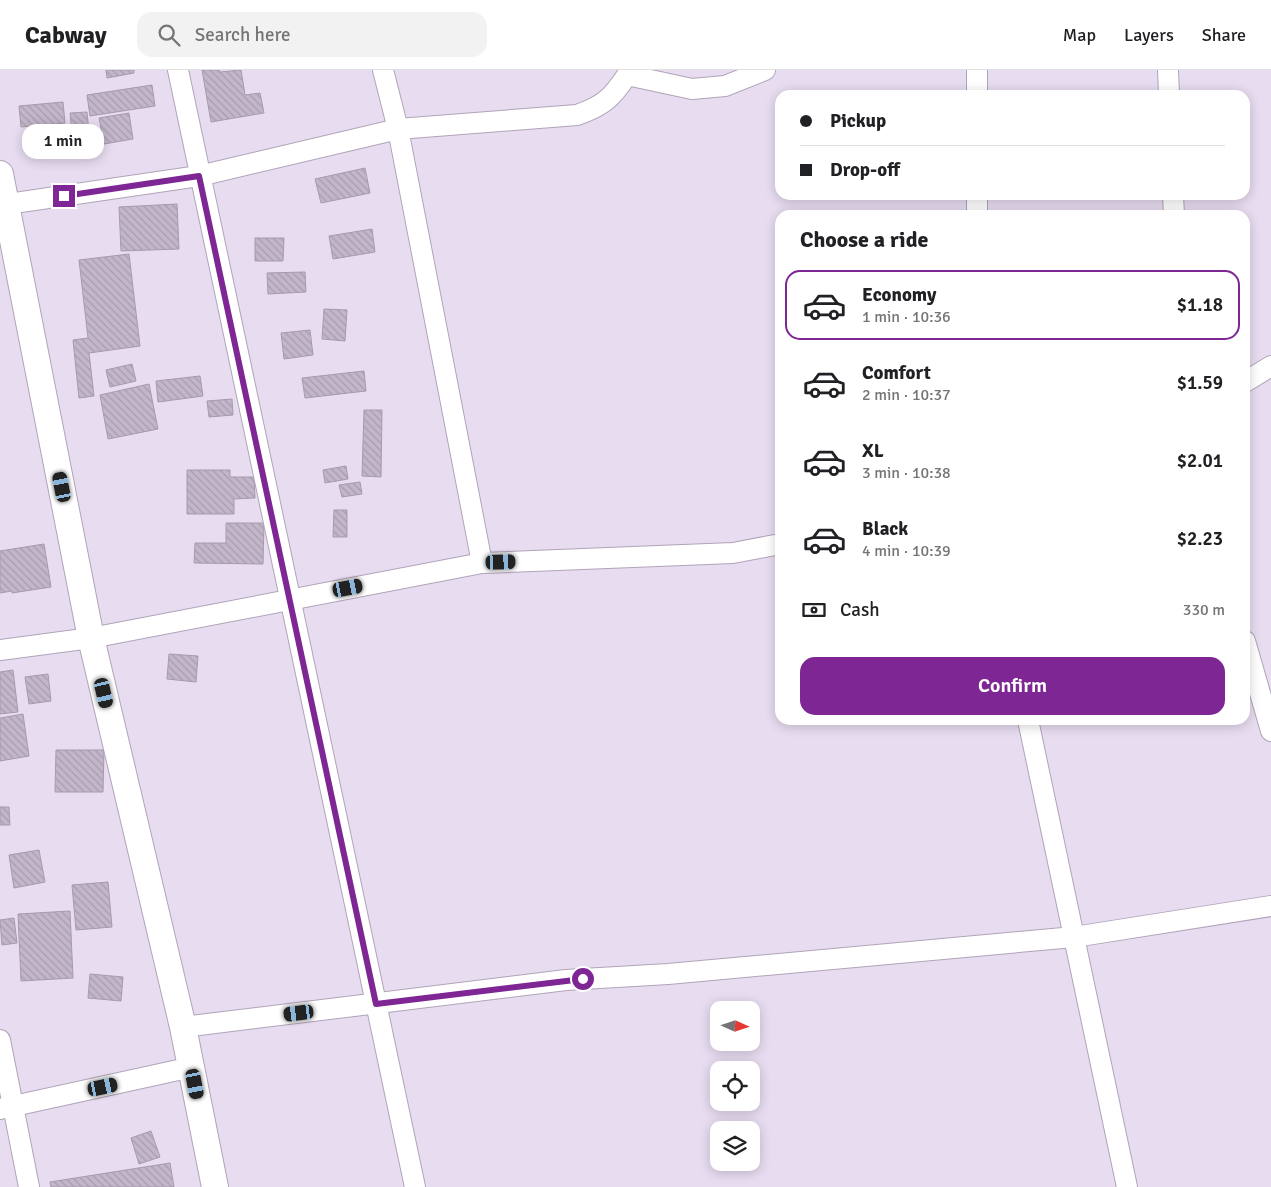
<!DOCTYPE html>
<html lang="en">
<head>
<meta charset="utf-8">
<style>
	:root { --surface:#fff; --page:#f2f2f2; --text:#202124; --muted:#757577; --line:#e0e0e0; --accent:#7e2694 }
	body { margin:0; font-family:Signika,sans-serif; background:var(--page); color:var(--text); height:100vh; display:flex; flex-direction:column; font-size:19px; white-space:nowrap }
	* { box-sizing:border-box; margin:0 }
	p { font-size:16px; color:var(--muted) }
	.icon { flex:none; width:28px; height:28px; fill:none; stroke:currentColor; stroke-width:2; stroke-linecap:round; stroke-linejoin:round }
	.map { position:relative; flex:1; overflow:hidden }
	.side { position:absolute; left:775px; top:140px; width:475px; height:515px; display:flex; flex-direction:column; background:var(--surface); border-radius:15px; box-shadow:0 2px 12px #0003 }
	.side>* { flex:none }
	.banner { position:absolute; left:775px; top:20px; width:475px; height:110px; border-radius:15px; box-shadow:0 2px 12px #0003; display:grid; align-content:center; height:110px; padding:0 25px; background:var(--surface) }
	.needle { width:32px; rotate:93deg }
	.controls { position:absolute; left:710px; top:931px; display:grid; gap:10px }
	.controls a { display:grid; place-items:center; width:50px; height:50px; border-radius:10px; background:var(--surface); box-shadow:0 2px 12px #0003; font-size:25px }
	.end { position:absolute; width:22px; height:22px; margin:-11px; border:6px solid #7e2694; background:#fff; box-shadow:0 0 0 2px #fff }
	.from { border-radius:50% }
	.bubble { position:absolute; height:35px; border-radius:15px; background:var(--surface); box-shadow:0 2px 12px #0003; font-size:16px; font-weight:600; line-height:35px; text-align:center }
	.car { position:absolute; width:15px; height:30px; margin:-15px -8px; border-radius:6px; box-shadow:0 0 4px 1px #0007; background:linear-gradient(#222 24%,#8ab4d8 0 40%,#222 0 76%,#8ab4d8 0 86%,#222 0) }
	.banner b { display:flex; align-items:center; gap:18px; height:48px; font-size:19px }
	.banner b+b { border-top:1px solid var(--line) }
	.banner i { width:12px; height:12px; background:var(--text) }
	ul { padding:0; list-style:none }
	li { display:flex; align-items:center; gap:15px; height:70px; margin:0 10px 8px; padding:0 15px; border:2px solid transparent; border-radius:15px }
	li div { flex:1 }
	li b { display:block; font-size:19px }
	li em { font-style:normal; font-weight:600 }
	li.active { border-color:var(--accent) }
	li>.icon { width:45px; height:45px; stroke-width:1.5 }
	h2 { padding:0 25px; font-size:22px; line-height:60px }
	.pay { display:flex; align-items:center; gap:12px; height:55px; padding:0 25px; font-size:19px }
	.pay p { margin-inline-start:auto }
	.primary-button { display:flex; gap:10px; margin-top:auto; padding:10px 25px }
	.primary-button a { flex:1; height:58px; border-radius:15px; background:var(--accent); color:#fff; font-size:20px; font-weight:600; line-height:58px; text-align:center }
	header { display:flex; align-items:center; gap:30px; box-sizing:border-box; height:70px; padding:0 25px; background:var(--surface); border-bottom:1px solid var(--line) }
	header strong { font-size:24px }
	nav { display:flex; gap:28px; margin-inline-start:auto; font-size:18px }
	.search { width:350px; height:45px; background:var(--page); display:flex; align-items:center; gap:12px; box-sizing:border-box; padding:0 18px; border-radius:15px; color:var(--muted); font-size:19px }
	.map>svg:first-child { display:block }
	.building { fill:url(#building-back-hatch); stroke:#a69aad }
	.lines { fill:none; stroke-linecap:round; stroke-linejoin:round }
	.minor-casing { stroke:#b0a4b8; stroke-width:22 }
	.tertiary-casing { stroke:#b0a4b8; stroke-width:28 }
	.minor { stroke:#fff; stroke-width:20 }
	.tertiary { stroke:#fff; stroke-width:26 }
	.route { stroke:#7e2694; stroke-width:6 }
</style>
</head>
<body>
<header>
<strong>Cabway</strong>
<div class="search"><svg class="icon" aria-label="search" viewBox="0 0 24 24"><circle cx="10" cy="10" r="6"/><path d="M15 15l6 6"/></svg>Search here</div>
<nav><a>Map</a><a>Layers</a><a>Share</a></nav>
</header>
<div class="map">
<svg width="1271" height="1117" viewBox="0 0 1271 1117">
	<defs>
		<pattern id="building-back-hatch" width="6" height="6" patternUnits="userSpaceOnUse" patternTransform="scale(1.25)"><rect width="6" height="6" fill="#c3b6ca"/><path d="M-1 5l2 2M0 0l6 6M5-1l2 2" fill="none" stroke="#a79cad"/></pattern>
	</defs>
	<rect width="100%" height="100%" fill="#e8dcf0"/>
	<g class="building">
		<polygon points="106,0 134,0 134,3 107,8"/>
		<polygon points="202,0 219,0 220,2 241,0 245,25 260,23 264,43 211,52"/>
		<polygon points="152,15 155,36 90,46 87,25"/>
		<polygon points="63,32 65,53 21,57 19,36"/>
		<polygon points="87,42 91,83 74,84 70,43"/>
		<polygon points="129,43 133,69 104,74 99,48"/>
		<polygon points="365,98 370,123 321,133 315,109"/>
		<polygon points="177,134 179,179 121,181 119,137"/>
		<polygon points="372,159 375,182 333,189 329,166"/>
		<polygon points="255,168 284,168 283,191 255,191"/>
		<polygon points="129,184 140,276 89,283 94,326 79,328 73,270 88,268 79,190"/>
		<polygon points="305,202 306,222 268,224 267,203"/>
		<polygon points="324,239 347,240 345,271 322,269"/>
		<polygon points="310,260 313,285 284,289 281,263"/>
		<polygon points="132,294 136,311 110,317 106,300"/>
		<polygon points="364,301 366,321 305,328 302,308"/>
		<polygon points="200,306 203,326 158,332 156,311"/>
		<polygon points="149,314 158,359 108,369 100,325"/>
		<polygon points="232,329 233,345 209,347 207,331"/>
		<polygon points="364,340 382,340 381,407 362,406"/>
		<polygon points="346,396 348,409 325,413 323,400"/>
		<polygon points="187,400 230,400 230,407 254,407 255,428 234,429 234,444 187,444"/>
		<polygon points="360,412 362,424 342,427 339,415"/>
		<polygon points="334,440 347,440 347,467 333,467"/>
		<polygon points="226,453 264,453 263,494 194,493 195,473 226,473"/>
		<polygon points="44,474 51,517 12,523 12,521 0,523 0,481"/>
		<polygon points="169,584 198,586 196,612 167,609"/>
		<polygon points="13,600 18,642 0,644 0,602"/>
		<polygon points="48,604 51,631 29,634 25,607"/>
		<polygon points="23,644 29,686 0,691 0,648"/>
		<polygon points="56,680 104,680 103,722 55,722"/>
		<polygon points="0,737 9,737 10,755 0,755"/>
		<polygon points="39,780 45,812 14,818 9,785"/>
		<polygon points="108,812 112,857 76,860 72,815"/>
		<polygon points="70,841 73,908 21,911 18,844"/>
		<polygon points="14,848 17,873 2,875 0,850"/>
		<polygon points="90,904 123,907 121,931 88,928"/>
		<polygon points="151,1061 160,1087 139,1094 131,1068"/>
		<polygon points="170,1093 174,1117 51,1117 50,1112"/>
	</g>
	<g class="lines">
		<defs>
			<g id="minor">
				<polyline points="178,0 415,1117"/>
				<polyline points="383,0 398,59 482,493"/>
				<polyline points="1168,0 1169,25"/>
				<polyline points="977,25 977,0"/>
				<polyline points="1173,125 1174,145"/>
				<path d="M0,135L199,106L398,59L577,45C603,36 612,28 627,5L692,19L725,16L765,0"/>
				<polyline points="977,145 977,125"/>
				<polyline points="1245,312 1271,296"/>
				<polyline points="1245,571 1271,661"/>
				<polyline points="0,580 91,568 482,493 733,483 780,474"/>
				<polyline points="1028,650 1127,1117"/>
				<polyline points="183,957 566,910 668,904 1074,867 1271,836"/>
				<polyline points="0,970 29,1117"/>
				<polyline points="0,1039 192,997"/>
			</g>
			<polyline id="tertiary" points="0,104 91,568 183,957 215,1117"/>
		</defs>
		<use href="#minor" class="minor-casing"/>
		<use href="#tertiary" class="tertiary-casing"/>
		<use href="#minor" class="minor"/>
		<use href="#tertiary" class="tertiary"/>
	</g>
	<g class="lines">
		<polyline class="route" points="64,126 199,106 376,934 583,909"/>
	</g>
</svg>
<div class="controls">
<a><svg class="needle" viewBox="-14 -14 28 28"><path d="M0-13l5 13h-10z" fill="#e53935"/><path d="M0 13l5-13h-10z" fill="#757577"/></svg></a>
<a><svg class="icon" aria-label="locate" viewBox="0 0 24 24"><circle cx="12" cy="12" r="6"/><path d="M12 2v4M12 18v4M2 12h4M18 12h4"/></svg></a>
<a><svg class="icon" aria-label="layers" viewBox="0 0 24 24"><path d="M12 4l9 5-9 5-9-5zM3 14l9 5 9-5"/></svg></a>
</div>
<i class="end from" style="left:583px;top:909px"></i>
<i class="end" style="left:64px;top:126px"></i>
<div class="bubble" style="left:22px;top:54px;width:82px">1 min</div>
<i class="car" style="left:62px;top:417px;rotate:349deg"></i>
<i class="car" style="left:501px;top:492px;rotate:88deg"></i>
<i class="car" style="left:348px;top:518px;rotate:79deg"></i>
<i class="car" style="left:104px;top:623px;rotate:167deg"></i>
<i class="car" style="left:299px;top:943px;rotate:263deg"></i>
<i class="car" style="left:195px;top:1014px;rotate:169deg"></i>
<i class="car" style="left:103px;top:1017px;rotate:78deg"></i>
<div class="banner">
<b><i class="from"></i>Pickup</b>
<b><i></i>Drop-off</b>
</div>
<section class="side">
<h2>Choose a ride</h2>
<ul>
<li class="active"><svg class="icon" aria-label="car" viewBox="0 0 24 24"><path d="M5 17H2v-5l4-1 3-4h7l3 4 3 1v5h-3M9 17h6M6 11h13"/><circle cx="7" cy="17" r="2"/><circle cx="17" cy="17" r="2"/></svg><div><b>Economy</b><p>1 min · 10:36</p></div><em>$1.18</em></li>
<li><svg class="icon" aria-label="car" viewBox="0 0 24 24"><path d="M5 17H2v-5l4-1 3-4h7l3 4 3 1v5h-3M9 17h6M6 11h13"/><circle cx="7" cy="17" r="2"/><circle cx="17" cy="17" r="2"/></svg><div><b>Comfort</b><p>2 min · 10:37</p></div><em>$1.59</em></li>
<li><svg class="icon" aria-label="car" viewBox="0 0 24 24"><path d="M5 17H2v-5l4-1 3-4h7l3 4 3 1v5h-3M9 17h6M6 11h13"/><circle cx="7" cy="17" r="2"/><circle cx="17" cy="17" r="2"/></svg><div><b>XL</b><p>3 min · 10:38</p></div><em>$2.01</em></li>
<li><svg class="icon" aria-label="car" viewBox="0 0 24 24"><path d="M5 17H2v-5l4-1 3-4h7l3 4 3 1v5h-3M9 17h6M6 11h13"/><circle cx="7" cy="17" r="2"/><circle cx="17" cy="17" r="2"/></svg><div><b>Black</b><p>4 min · 10:39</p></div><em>$2.23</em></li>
</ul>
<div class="pay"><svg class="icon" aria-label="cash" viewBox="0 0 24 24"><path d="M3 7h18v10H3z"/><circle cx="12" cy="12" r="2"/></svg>Cash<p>330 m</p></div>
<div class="primary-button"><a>Confirm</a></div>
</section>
</div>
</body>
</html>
